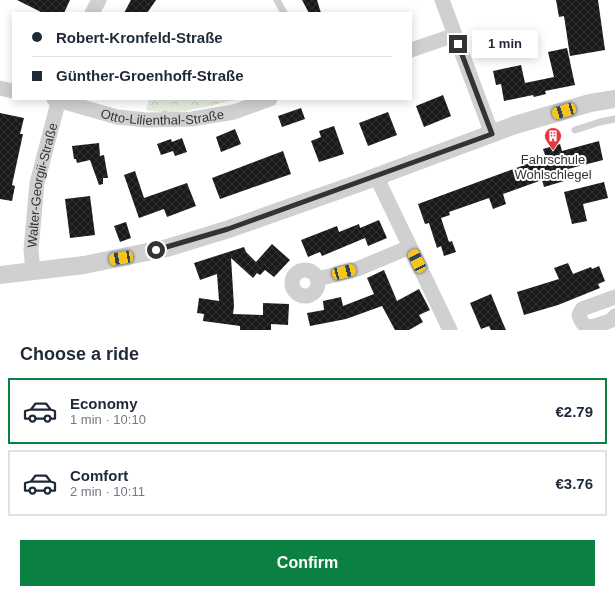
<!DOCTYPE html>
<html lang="en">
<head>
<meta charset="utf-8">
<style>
	:root { --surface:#fff; --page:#f6f6f7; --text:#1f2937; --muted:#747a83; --line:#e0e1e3; --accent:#0b8043 }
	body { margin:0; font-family:Helvetica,sans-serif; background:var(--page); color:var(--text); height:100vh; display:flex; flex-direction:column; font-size:15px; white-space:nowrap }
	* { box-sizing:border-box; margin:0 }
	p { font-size:13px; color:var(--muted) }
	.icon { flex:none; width:22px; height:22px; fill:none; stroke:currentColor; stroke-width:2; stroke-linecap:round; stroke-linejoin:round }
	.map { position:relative; height:330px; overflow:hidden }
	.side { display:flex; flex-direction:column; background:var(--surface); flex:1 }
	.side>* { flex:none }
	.top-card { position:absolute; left:12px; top:12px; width:400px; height:88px; border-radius:0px; box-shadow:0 2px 10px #0003; display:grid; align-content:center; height:88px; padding:0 20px; background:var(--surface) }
	.end { position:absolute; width:18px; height:18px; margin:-9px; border:5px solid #333; background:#fff; box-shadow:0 0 0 2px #fff }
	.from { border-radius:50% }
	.bubble { position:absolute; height:28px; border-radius:0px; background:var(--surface); box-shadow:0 2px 10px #0003; font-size:13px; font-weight:700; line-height:28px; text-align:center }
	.car { position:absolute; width:12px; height:24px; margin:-12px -6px; border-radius:5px; box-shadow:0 0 3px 1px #0007; background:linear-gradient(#f5c518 24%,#345 0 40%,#f5c518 0 76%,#345 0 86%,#f5c518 0) }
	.top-card b { display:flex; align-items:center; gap:14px; height:38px; font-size:15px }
	.top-card b+b { border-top:1px solid var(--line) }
	.top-card i { width:10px; height:10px; background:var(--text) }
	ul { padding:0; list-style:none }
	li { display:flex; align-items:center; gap:12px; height:66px; margin:0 8px 6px; padding:0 12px; border:2px solid var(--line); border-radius:0px }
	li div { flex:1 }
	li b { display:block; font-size:15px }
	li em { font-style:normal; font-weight:700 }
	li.current { border-color:var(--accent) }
	li>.icon { width:36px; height:36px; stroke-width:1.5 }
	h2 { padding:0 20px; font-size:18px; line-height:48px }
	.action { display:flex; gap:8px; margin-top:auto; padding:8px 20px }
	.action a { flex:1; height:46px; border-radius:0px; background:var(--accent); color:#fff; font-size:16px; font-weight:700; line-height:46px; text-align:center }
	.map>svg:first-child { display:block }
	.park { fill:url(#park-crowns) }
	.building { fill:url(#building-cross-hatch) }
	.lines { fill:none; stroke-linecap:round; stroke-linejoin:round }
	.service { stroke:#d0d0d0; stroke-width:7 }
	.minor { stroke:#d0d0d0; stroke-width:15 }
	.tertiary { stroke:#d0d0d0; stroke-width:18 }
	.route { stroke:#333; stroke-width:5 }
	.labels { text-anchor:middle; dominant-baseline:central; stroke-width:4; stroke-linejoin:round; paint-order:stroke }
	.street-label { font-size:13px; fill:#333; stroke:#fff }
	.poi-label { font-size:13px; fill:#333; stroke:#fff }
</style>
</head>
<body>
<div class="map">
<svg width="615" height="330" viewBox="0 0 615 330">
	<defs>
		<pattern id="park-crowns" width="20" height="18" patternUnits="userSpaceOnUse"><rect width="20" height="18" fill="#e6ecdf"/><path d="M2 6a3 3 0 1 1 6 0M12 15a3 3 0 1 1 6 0" fill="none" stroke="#c6cbc0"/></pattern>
		<pattern id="building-cross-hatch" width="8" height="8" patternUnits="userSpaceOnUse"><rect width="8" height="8" fill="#1a1a1a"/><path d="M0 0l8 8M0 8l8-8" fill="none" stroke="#333"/></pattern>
	</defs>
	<rect width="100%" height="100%" fill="#fff"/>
	<path class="park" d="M149,99H235V100C207,106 175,117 146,110Z"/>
	<g class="building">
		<polygon points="17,0 70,0 64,13 43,13"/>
		<polygon points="131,0 156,0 147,13 124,13"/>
		<polygon points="302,0 317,0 321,13 309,13"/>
		<polygon points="556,0 598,0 605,50 570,56 564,16 559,17"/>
		<polygon points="567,48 575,85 545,91 546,94 534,97 533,95 504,101 501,84 496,85 493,71 521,65 525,83 554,77 548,52"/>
		<polygon points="443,95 451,116 424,127 416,106"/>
		<polygon points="301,108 305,119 282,127 278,116"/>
		<polygon points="388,112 397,135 368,146 359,123"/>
		<polygon points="0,113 24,118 20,134 23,134 12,185 15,186 12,201 0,199"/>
		<polygon points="334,126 344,154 319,162 311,141 321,137 319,131"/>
		<polygon points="235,129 241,144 221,152 216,137"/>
		<polygon points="182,138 187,152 175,156 173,151 161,155 157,144 171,139 172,142"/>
		<polygon points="599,141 603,160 568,169 571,179 544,187 542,180 503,194 506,204 493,209 489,198 449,212 450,215 441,218 449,242 452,241 456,252 444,256 441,246 437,248 429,223 425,224 418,204 527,164 546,158 543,149 560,144 562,151"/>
		<polygon points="99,143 100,156 104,155 108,178 103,178 103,184 99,185 90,160 77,163 76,159 74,159 72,146"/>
		<polygon points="283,151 291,174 220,199 212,178"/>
		<polygon points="135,171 144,198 187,183 196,206 167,217 164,209 139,218 124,175"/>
		<polygon points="604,182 608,198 583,204 587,221 572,224 564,192"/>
		<polygon points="90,196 95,235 70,238 65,199"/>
		<polygon points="379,220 387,238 368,246 365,238 322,256 320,252 308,257 301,240 337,226 339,232 359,224 360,228"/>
		<polygon points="126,222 131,238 120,242 114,226"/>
		<polygon points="272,244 290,260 274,277 265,270 260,275 257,273 253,278 231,258 234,306 233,314 263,315 263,303 289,304 288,325 271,324 271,330 240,330 240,326 203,321 204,314 197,313 199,298 219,301 217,274 200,280 194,263 244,247 246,252 256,262"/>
		<polygon points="568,263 573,274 591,267 592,269 599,266 605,281 598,284 600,288 558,305 524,315 517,292 559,279 554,268"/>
		<polygon points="384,270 397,301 419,289 430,310 419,315 423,322 409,330 395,330 382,306 346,319 310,326 307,313 324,310 323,301 341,297 343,306 374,294 367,278"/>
		<polygon points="491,294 502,321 506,330 491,330 489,326 481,329 470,303"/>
	</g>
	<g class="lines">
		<g class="service">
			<polyline points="277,0 284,13"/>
			<polyline points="575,130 600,122 615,119"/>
		</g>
		<g class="minor">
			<polyline points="442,0 492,134"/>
			<polyline points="92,13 99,0"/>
			<polyline points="411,50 455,35"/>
			<polyline points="0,88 13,91"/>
			<path id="s1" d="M54,99L117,117L146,120L192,119L234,112L270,99"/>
			<polyline points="376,176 450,330"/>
			<circle cx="305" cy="283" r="13"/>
			<path id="s2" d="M33,272L31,250L37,183L59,99"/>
			<polyline points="318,279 357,269 410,247"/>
			<path d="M615,297L582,309L579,315C583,329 590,328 601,324C607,322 612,321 615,316"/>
		</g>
		<polyline class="tertiary" points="0,275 84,265 167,248 229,229 362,182 515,125 590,103 615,99"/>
	</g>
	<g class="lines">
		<polyline class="route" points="156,250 228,229 492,134 458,44"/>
	</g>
	<defs>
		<symbol id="building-pin" viewBox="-11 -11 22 30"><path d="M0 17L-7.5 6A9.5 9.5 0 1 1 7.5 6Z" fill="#e63946" stroke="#fff"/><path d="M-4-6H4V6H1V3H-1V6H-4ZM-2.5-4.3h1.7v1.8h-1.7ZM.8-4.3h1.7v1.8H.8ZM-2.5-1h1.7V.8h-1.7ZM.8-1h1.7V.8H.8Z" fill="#fff"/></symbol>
	</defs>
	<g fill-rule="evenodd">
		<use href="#building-pin" x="543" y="126" width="20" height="27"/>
	</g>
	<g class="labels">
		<g class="street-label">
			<text stroke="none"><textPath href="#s1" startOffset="111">Otto-Lilienthal-Straße</textPath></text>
			<text stroke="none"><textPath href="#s2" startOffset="88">Walter-Georgii-Straße</textPath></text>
		</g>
		<g class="poi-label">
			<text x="553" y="159">Fahrschule<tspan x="553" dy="15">Wohlschlegel</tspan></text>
		</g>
	</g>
</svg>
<i class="end from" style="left:156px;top:250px"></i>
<i class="end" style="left:458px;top:44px"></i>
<div class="bubble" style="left:472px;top:30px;width:66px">1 min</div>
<i class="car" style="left:564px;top:111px;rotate:253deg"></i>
<i class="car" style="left:121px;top:258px;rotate:260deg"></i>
<i class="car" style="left:417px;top:261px;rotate:334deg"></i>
<i class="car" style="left:344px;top:272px;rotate:75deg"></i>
<div class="top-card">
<b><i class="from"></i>Robert-Kronfeld-Straße</b>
<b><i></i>Günther-Groenhoff-Straße</b>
</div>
</div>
<section class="side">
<h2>Choose a ride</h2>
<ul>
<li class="current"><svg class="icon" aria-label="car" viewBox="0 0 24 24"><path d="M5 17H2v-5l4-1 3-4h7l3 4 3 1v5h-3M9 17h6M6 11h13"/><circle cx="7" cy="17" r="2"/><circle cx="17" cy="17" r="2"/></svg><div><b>Economy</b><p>1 min · 10:10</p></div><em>€2.79</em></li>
<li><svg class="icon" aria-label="car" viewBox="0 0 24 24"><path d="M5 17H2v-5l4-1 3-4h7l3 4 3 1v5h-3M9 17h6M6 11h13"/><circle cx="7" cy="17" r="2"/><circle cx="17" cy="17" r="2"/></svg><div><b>Comfort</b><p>2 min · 10:11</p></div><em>€3.76</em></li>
</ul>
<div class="action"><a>Confirm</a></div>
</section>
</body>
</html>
